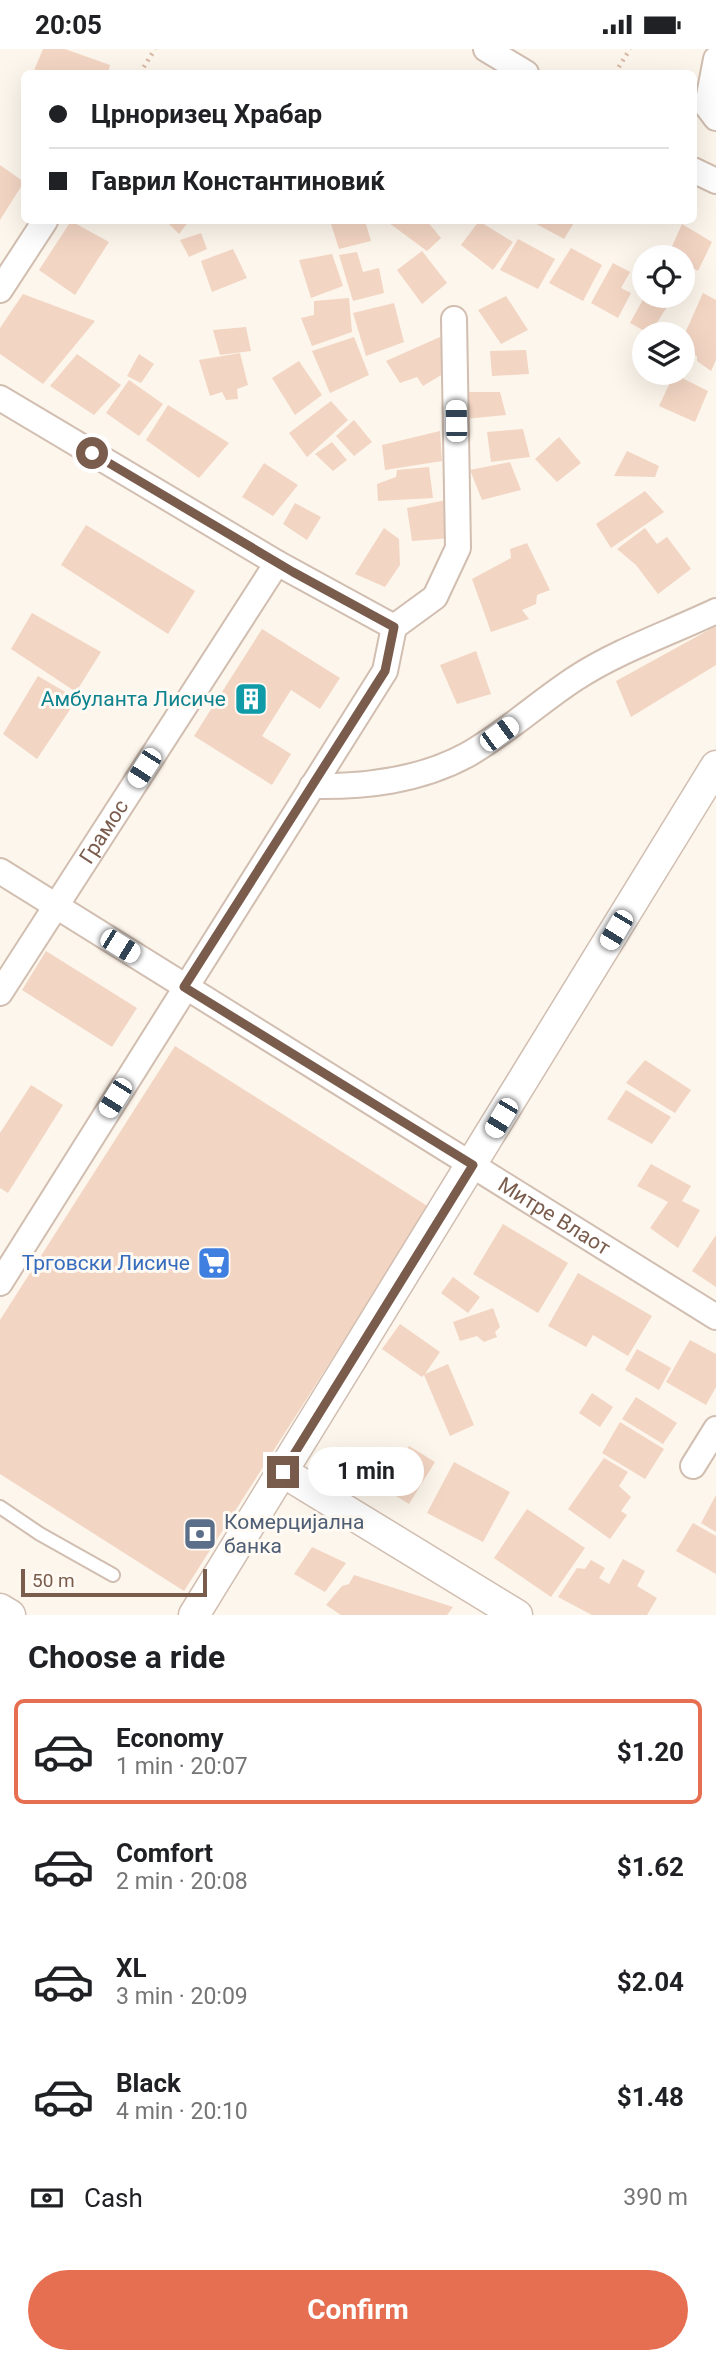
<!DOCTYPE html>
<html lang="en">
<head>
<meta charset="utf-8">
<style>
	:root { --surface:#fff; --page:#f6f6f6; --text:#202124; --muted:#757577; --line:#e0e0e0; --accent:#e76f51 }
	body { margin:0; font-family:Roboto,sans-serif; background:var(--page); color:var(--text); height:100vh; display:flex; flex-direction:column; font-size:26px; white-space:nowrap }
	* { box-sizing:border-box; margin:0 }
	p { font-size:23px; color:var(--muted) }
	.icon { flex:none; width:38px; height:38px; fill:none; stroke:currentColor; stroke-width:2; stroke-linecap:round; stroke-linejoin:round }
	.map { position:relative; height:1566px; overflow:hidden }
	.panel { display:flex; flex-direction:column; background:var(--surface); flex:1 }
	.panel>* { flex:none }
	.banner { position:absolute; left:21px; top:21px; width:676px; height:154px; border-radius:10px; box-shadow:0 7px 28px #0002; display:grid; align-content:center; height:154px; padding:0 28px; background:var(--surface) }
	.tools { position:absolute; left:632px; top:196px; display:grid; gap:14px }
	.tools a { display:grid; place-items:center; width:63px; height:63px; border-radius:50%; background:var(--surface); box-shadow:0 7px 28px #0002; font-size:35px }
	.scale { position:absolute; left:21px; bottom:18px; width:186px; box-sizing:border-box; padding-left:7px; border:4px solid #7a5c4d; border-top:0; font-size:19px; line-height:24px; white-space:nowrap; color:#7a5c4d; -webkit-text-stroke:5px #fffaf3; paint-order:stroke }
	.end { position:absolute; width:32px; height:32px; margin:-16px; border:9px solid #7a5c4d; background:#fff; box-shadow:0 0 0 4px #fff }
	.from { border-radius:50% }
	.bubble { position:absolute; height:49px; border-radius:24px; background:var(--surface); box-shadow:0 7px 28px #0002; font-size:23px; font-weight:700; line-height:49px; text-align:center }
	.car { position:absolute; width:21px; height:42px; margin:-21px -10px; border-radius:9px; box-shadow:0 0 5px 2px #0007; background:linear-gradient(#fff 24%,#345 0 40%,#fff 0 76%,#345 0 86%,#fff 0) }
	.banner b { display:flex; align-items:center; gap:24px; height:66px; font-size:26px }
	.banner b+b { border-top:2px solid var(--line) }
	.banner i { width:18px; height:18px; background:var(--text) }
	ul { padding:0; list-style:none }
	li { display:flex; align-items:center; gap:21px; height:105px; margin:0 14px 10px; padding:0 14px; border:4px solid transparent; border-radius:10px }
	li div { flex:1 }
	li b { display:block; font-size:26px }
	li em { font-style:normal; font-weight:700 }
	li.on { border-color:var(--accent) }
	li>.icon { width:63px; height:63px; stroke-width:1.5 }
	h2 { padding:0 28px; font-size:32px; line-height:84px }
	.pay { display:flex; align-items:center; gap:18px; height:77px; padding:0 28px; font-size:26px }
	.pay p { margin-inline-start:auto }
	.cta { display:flex; gap:14px; margin-top:auto; padding:14px 28px }
	.cta a { flex:1; height:80px; border-radius:42px; background:var(--accent); color:#fff; font-size:28px; font-weight:700; line-height:80px; text-align:center }
	.status { display:flex; justify-content:space-between; align-items:center; height:49px; padding:0 35px; background:var(--surface); direction:ltr }
	.status svg { height:19px; fill:currentColor }
	.map>svg:first-child { display:block }
	.building { fill:#f3d5c3 }
	.lines { fill:none; stroke-linecap:round; stroke-linejoin:round }
	.service-casing { stroke:#d1beb0; stroke-width:16 }
	.minor-casing { stroke:#d1beb0; stroke-width:28 }
	.tertiary-casing { stroke:#d1beb0; stroke-width:33 }
	.path { stroke:#d9b8a5; stroke-width:4.5; stroke-dasharray:2 5; stroke-linecap:butt }
	.service { stroke:#fff; stroke-width:12 }
	.minor { stroke:#fff; stroke-width:24 }
	.tertiary { stroke:#fff; stroke-width:30 }
	.route { stroke:#7a5c4d; stroke-width:9 }
	.labels { text-anchor:middle; dominant-baseline:central; stroke-width:6; stroke-linejoin:round; paint-order:stroke }
	.culture-label { font-size:21px; fill:#0d838f; stroke:#fffaf3; text-anchor:end }
	.street-label { font-size:21px; fill:#7a5c4d; stroke:#fffaf3 }
	.shop-label { font-size:21px; fill:#366cbe; stroke:#fffaf3; text-anchor:end }
	.service-label { font-size:21px; fill:#4e5e75; stroke:#fffaf3; text-anchor:start }
</style>
</head>
<body>
<div class="status"><b>20:05</b><svg viewBox="0 0 49 12"><path d="M0 12V9h3v3zM5 12V6h3v6zM10 12V3h3v9zM15 12V0h3v12zM26 1h20v11H26zM47 4h2v5h-2z"/></svg></div>
<div class="map">
<svg width="716" height="1566" viewBox="0 0 716 1566">
	<rect width="100%" height="100%" fill="#fdf6ec"/>
	<g class="building">
		<polygon points="43,0 65,0 110,16 108,24 33,24"/>
		<polygon points="0,116 24,133 0,171"/>
		<polygon points="71,172 109,193 75,246 39,221"/>
		<polygon points="166,172 189,172 179,185"/>
		<polygon points="330,172 365,172 371,192 339,200"/>
		<polygon points="391,172 427,172 441,189 427,202 389,174"/>
		<polygon points="479,172 513,193 493,221 461,196"/>
		<polygon points="531,172 575,172 564,190"/>
		<polygon points="682,175 712,193 698,222 682,212 682,208 669,204"/>
		<polygon points="201,184 207,200 189,208 180,191"/>
		<polygon points="518,190 555,210 538,240 500,221"/>
		<polygon points="571,199 602,216 583,252 549,234"/>
		<polygon points="233,200 247,229 212,243 201,212"/>
		<polygon points="422,202 447,234 422,255 397,221"/>
		<polygon points="357,203 363,223 379,219 384,244 353,252 339,206"/>
		<polygon points="332,205 343,237 311,249 299,211"/>
		<polygon points="613,214 630,223 621,239 631,244 618,269 591,254"/>
		<polygon points="703,244 716,251 716,311 711,322 697,312 697,307 682,301 682,291"/>
		<polygon points="23,245 95,272 43,335 0,305 0,279"/>
		<polygon points="506,247 528,281 501,295 478,261"/>
		<polygon points="645,247 673,248 650,285 630,274"/>
		<polygon points="349,249 352,283 312,297 301,269 314,266 314,252"/>
		<polygon points="394,254 404,293 366,307 353,264"/>
		<polygon points="246,278 251,302 220,306 213,281"/>
		<polygon points="354,288 369,326 330,344 312,302"/>
		<polygon points="440,288 448,322 423,337 417,328 400,334 386,312"/>
		<polygon points="526,301 529,325 492,327 490,302"/>
		<polygon points="240,304 248,336 237,340 238,350 226,351 222,343 210,347 199,311"/>
		<polygon points="77,305 121,336 94,366 50,337"/>
		<polygon points="139,305 154,315 141,334 127,327"/>
		<polygon points="299,312 322,346 295,366 272,329"/>
		<polygon points="674,325 708,342 695,373 659,357"/>
		<polygon points="129,331 163,355 139,387 106,364"/>
		<polygon points="464,343 500,343 506,366 465,370"/>
		<polygon points="331,352 348,371 307,408 289,384"/>
		<polygon points="168,356 229,394 199,429 146,391"/>
		<polygon points="354,371 372,393 354,407 336,387"/>
		<polygon points="523,380 530,408 491,413 487,383"/>
		<polygon points="440,382 442,412 385,421 382,396"/>
		<polygon points="559,388 581,414 557,433 535,410"/>
		<polygon points="332,393 347,411 333,422 315,405"/>
		<polygon points="627,402 659,417 655,428 614,427"/>
		<polygon points="510,413 521,441 482,451 470,421"/>
		<polygon points="264,414 298,436 273,467 242,448"/>
		<polygon points="429,418 433,449 378,452 377,435 396,428 397,421"/>
		<polygon points="645,442 664,463 611,499 596,475"/>
		<polygon points="446,451 452,489 412,492 407,459"/>
		<polygon points="295,454 321,468 307,491 283,475"/>
		<polygon points="86,476 195,542 168,585 61,516"/>
		<polygon points="384,479 399,490 400,516 385,538 355,525"/>
		<polygon points="645,479 657,495 667,488 691,520 658,545 636,516 617,500"/>
		<polygon points="527,494 550,541 537,546 536,555 522,561 529,570 491,583 472,530 511,509 510,500"/>
		<polygon points="32,564 101,603 76,643 11,600"/>
		<polygon points="716,577 716,616 631,668 616,632"/>
		<polygon points="262,580 340,629 320,660 291,641 262,687 291,705 272,736 194,687"/>
		<polygon points="476,602 491,645 457,655 440,616"/>
		<polygon points="38,627 77,650 37,710 3,685"/>
		<polygon points="46,902 137,959 112,998 22,941"/>
		<polygon points="175,997 429,1158 184,1542 0,1425 0,1271"/>
		<polygon points="645,1011 691,1041 675,1064 626,1034"/>
		<polygon points="31,1036 63,1056 8,1144 0,1139 0,1084"/>
		<polygon points="626,1041 671,1068 652,1095 607,1070"/>
		<polygon points="651,1115 691,1137 682,1152 700,1161 678,1199 650,1179 668,1153 637,1137"/>
		<polygon points="503,1175 568,1214 538,1264 473,1225"/>
		<polygon points="716,1186 716,1238 692,1222"/>
		<polygon points="578,1224 652,1267 628,1307 593,1286 586,1298 548,1277"/>
		<polygon points="453,1228 480,1248 468,1264 441,1244"/>
		<polygon points="493,1259 500,1278 495,1283 497,1288 484,1293 477,1287 460,1292 453,1273"/>
		<polygon points="400,1275 440,1303 425,1325 448,1315 474,1376 450,1387 424,1326 422,1328 382,1300"/>
		<polygon points="690,1291 716,1305 716,1338 706,1356 666,1333"/>
		<polygon points="637,1300 671,1319 659,1341 625,1321"/>
		<polygon points="592,1344 613,1358 600,1378 579,1364"/>
		<polygon points="636,1348 677,1374 663,1395 622,1370"/>
		<polygon points="620,1373 664,1400 645,1430 602,1404"/>
		<polygon points="409,1397 435,1413 409,1455 383,1439"/>
		<polygon points="371,1399 396,1412 379,1443 354,1431"/>
		<polygon points="604,1409 628,1423 619,1437 631,1448 621,1462 627,1466 610,1490 568,1460"/>
		<polygon points="454,1413 510,1443 483,1493 427,1464"/>
		<polygon points="716,1446 716,1483 701,1474"/>
		<polygon points="527,1460 585,1499 551,1548 494,1509"/>
		<polygon points="693,1474 716,1487 716,1525 676,1502"/>
		<polygon points="312,1498 346,1514 325,1543 294,1525"/>
		<polygon points="623,1510 645,1522 637,1537 657,1549 647,1566 592,1566 558,1548 577,1519 585,1520 591,1511 605,1519 599,1529 609,1535"/>
		<polygon points="354,1526 453,1558 447,1566 341,1566 326,1556 342,1537 349,1535"/>
	</g>
	<g class="lines">
		<defs>
			<polyline id="service" points="0,1458 40,1485 113,1526"/>
			<g id="minor">
				<polyline points="486,0 526,24"/>
				<polyline points="716,10 707,57 716,69"/>
				<polyline points="693,121 716,132"/>
				<polyline points="0,241 45,172"/>
				<polyline points="0,349 277,514 394,578 385,622 0,1234"/>
				<polyline points="394,578 435,548 458,499 454,270"/>
				<path d="M312,737C365,738 419,732 467,706C506,684 539,653 576,629C619,601 670,584 716,562"/>
				<path id="s1" d="M0,822L716,1268"/>
				<path id="s2" d="M0,944L277,514"/>
				<polyline points="693,1417 716,1380"/>
			</g>
			<g id="tertiary">
				<polyline points="283,1423 517,1566"/>
				<polyline points="0,1560 10,1566"/>
				<polyline points="194,1566 716,717"/>
			</g>
		</defs>
		<use href="#service" class="service-casing"/>
		<use href="#minor" class="minor-casing"/>
		<use href="#tertiary" class="tertiary-casing"/>
		<g class="path">
			<polyline points="140,24 155,0"/>
			<polyline points="615,24 630,0"/>
		</g>
		<use href="#service" class="service"/>
		<use href="#minor" class="minor"/>
		<use href="#tertiary" class="tertiary"/>
	</g>
	<g class="lines">
		<polyline class="route" points="92,404 293,523 394,578 385,622 184,938 473,1116 283,1423"/>
	</g>
	<defs>
		<symbol id="building-square" viewBox="-11 -11 22 22"><rect x="-9" y="-9" width="18" height="18" rx="4" fill="#0f9aa8" stroke="#fffaf3"/><path d="M-4-6H4V6H1V3H-1V6H-4ZM-2.5-4.3h1.7v1.8h-1.7ZM.8-4.3h1.7v1.8H.8ZM-2.5-1h1.7V.8h-1.7ZM.8-1h1.7V.8H.8Z" fill="#fff"/></symbol>
		<symbol id="supermarket-square" viewBox="-11 -11 22 22"><rect x="-9" y="-9" width="18" height="18" rx="4" fill="#3f7fe0" stroke="#fffaf3"/><path d="M-6-5.5h2.5l.6 2H6L4.5 2H-2.5L-4.4-4H-6ZM-1.5 3.2a1.3 1.3 0 1 0 .1 0ZM3 3.2a1.3 1.3 0 1 0 .1 0Z" fill="#fff"/></symbol>
		<symbol id="bank-square" viewBox="-11 -11 22 22"><rect x="-9" y="-9" width="18" height="18" rx="4" fill="#5c6f8a" stroke="#fffaf3"/><path d="M-6-4H6V4H-6ZM0-2.3a2.3 2.3 0 1 0 0 4.6a2.3 2.3 0 1 0 0-4.6Z" fill="#fff"/></symbol>
	</defs>
	<g fill-rule="evenodd">
		<use href="#building-square" x="232" y="631" width="38" height="38"/>
		<use href="#supermarket-square" x="195" y="1195" width="38" height="38"/>
		<use href="#bank-square" x="181" y="1466" width="38" height="38"/>
	</g>
	<g class="labels">
		<g class="culture-label">
			<text x="226" y="650">Амбуланта Лисиче</text>
		</g>
		<g class="street-label">
			<text stroke="none"><textPath href="#s2" startOffset="192">Грамос</textPath></text>
			<text stroke="none"><textPath href="#s1" startOffset="653">Митре Влаот</textPath></text>
		</g>
		<g class="shop-label">
			<text x="190" y="1214">Трговски Лисиче</text>
		</g>
		<g class="service-label">
			<text x="224" y="1473">Комерцијална<tspan x="224" dy="24">банка</tspan></text>
		</g>
	</g>
</svg>
<div class="tools">
<a><svg class="icon" aria-label="locate" viewBox="0 0 24 24"><circle cx="12" cy="12" r="6"/><path d="M12 2v4M12 18v4M2 12h4M18 12h4"/></svg></a>
<a><svg class="icon" aria-label="layers" viewBox="0 0 24 24"><path d="M12 4l9 5-9 5-9-5zM3 14l9 5 9-5"/></svg></a>
</div>
<div class="scale">50 m</div>
<i class="end from" style="left:92px;top:404px"></i>
<i class="end" style="left:283px;top:1423px"></i>
<div class="bubble" style="left:308px;top:1398px;width:116px">1 min</div>
<i class="car" style="left:456px;top:372px;rotate:359deg"></i>
<i class="car" style="left:499px;top:685px;rotate:54deg"></i>
<i class="car" style="left:144px;top:719px;rotate:213deg"></i>
<i class="car" style="left:616px;top:881px;rotate:211deg"></i>
<i class="car" style="left:120px;top:897px;rotate:122deg"></i>
<i class="car" style="left:115px;top:1049px;rotate:212deg"></i>
<i class="car" style="left:501px;top:1069px;rotate:211deg"></i>
<div class="banner">
<b><i class="from"></i>Црноризец Храбар</b>
<b><i></i>Гаврил Константиновиќ</b>
</div>
</div>
<section class="panel">
<h2>Choose a ride</h2>
<ul>
<li class="on"><svg class="icon" aria-label="car" viewBox="0 0 24 24"><path d="M5 17H2v-5l4-1 3-4h7l3 4 3 1v5h-3M9 17h6M6 11h13"/><circle cx="7" cy="17" r="2"/><circle cx="17" cy="17" r="2"/></svg><div><b>Economy</b><p>1 min · 20:07</p></div><em>$1.20</em></li>
<li><svg class="icon" aria-label="car" viewBox="0 0 24 24"><path d="M5 17H2v-5l4-1 3-4h7l3 4 3 1v5h-3M9 17h6M6 11h13"/><circle cx="7" cy="17" r="2"/><circle cx="17" cy="17" r="2"/></svg><div><b>Comfort</b><p>2 min · 20:08</p></div><em>$1.62</em></li>
<li><svg class="icon" aria-label="car" viewBox="0 0 24 24"><path d="M5 17H2v-5l4-1 3-4h7l3 4 3 1v5h-3M9 17h6M6 11h13"/><circle cx="7" cy="17" r="2"/><circle cx="17" cy="17" r="2"/></svg><div><b>XL</b><p>3 min · 20:09</p></div><em>$2.04</em></li>
<li><svg class="icon" aria-label="car" viewBox="0 0 24 24"><path d="M5 17H2v-5l4-1 3-4h7l3 4 3 1v5h-3M9 17h6M6 11h13"/><circle cx="7" cy="17" r="2"/><circle cx="17" cy="17" r="2"/></svg><div><b>Black</b><p>4 min · 20:10</p></div><em>$1.48</em></li>
</ul>
<div class="pay"><svg class="icon" aria-label="cash" viewBox="0 0 24 24"><path d="M3 7h18v10H3z"/><circle cx="12" cy="12" r="2"/></svg>Cash<p>390 m</p></div>
<div class="cta"><a>Confirm</a></div>
</section>
</body>
</html>
